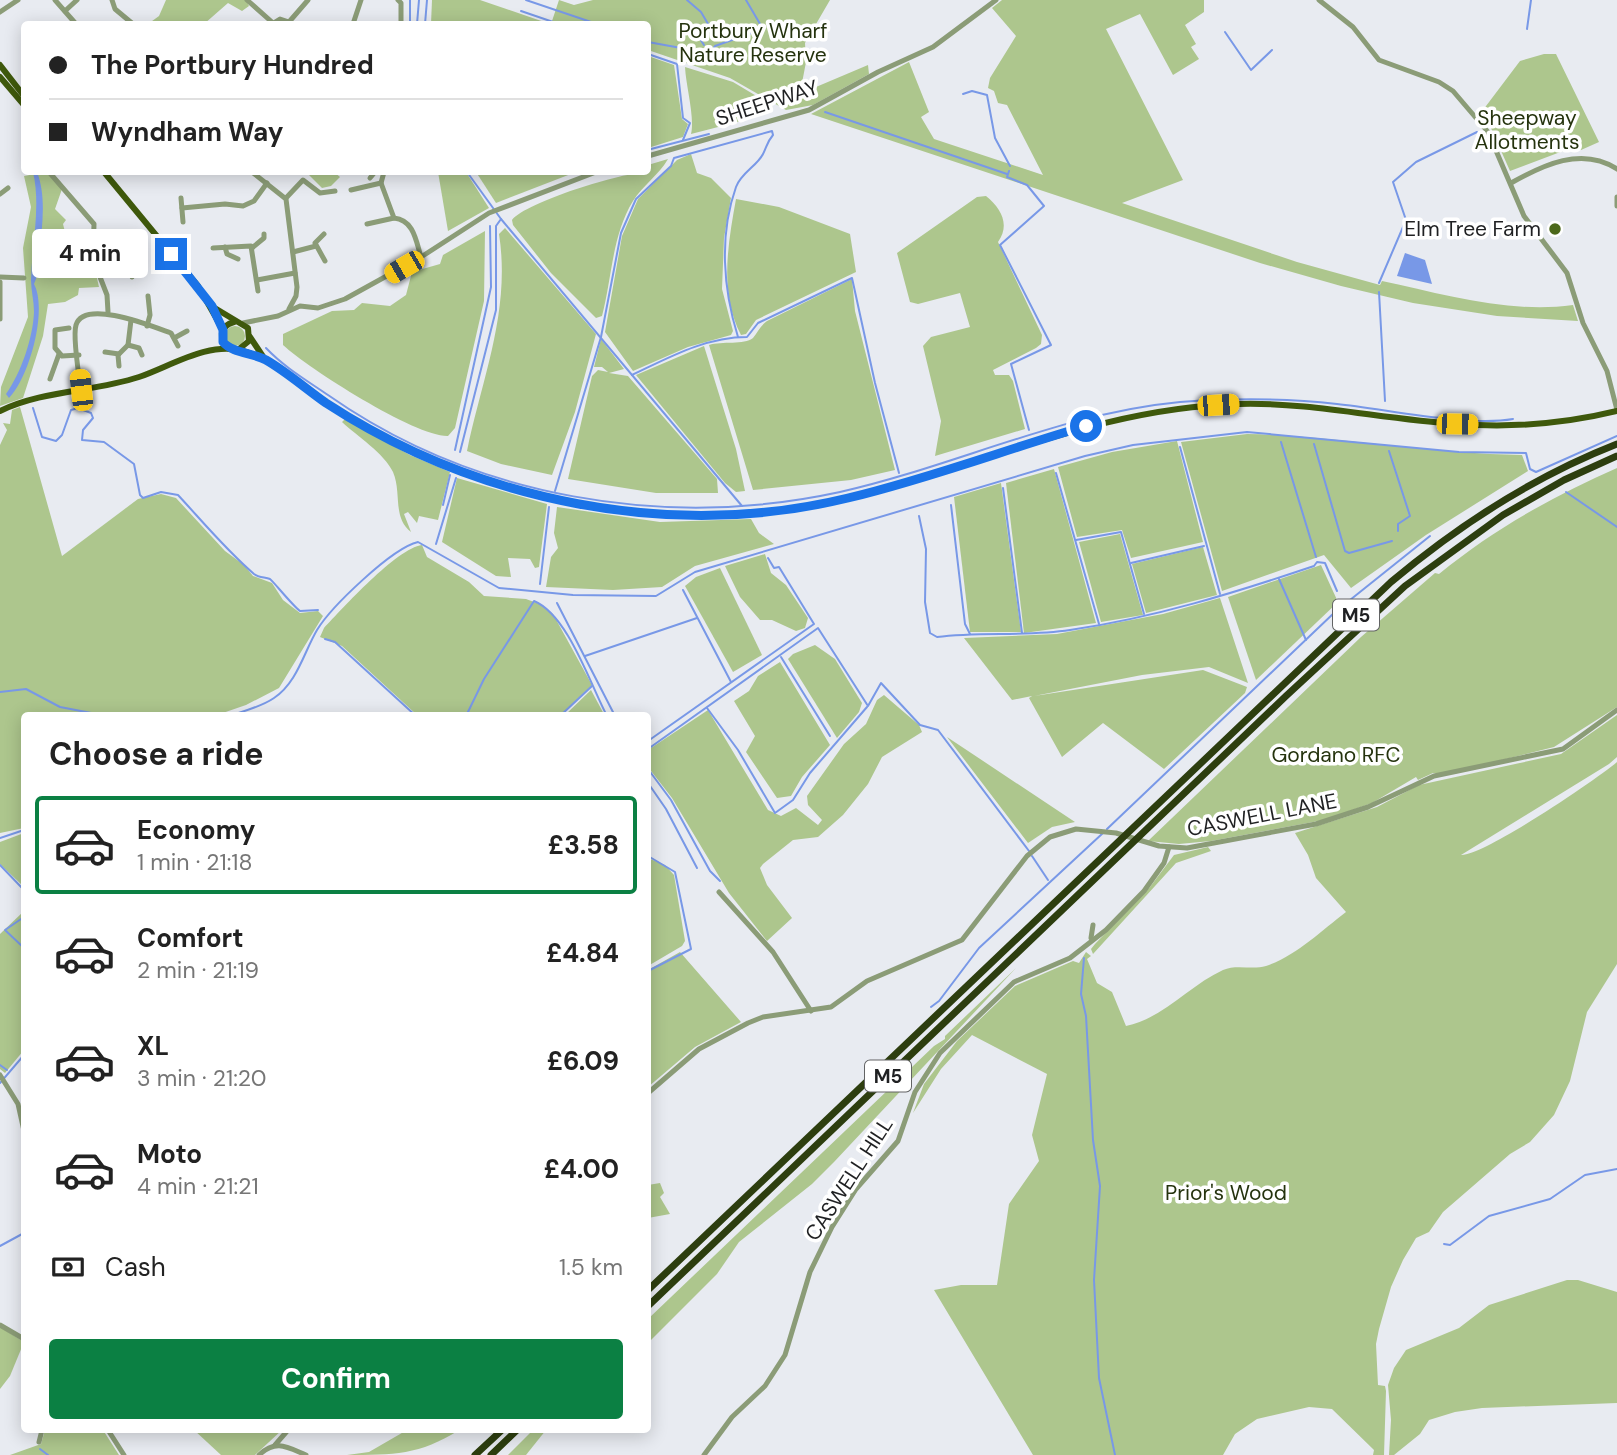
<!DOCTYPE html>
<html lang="en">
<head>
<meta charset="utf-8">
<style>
	:root { --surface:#fff; --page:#f6f6f6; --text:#222; --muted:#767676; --line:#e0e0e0; --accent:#0b8043 }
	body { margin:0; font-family:"DM Sans",sans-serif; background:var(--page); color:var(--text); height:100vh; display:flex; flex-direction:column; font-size:26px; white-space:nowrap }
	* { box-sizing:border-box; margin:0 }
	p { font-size:23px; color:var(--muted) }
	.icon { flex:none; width:38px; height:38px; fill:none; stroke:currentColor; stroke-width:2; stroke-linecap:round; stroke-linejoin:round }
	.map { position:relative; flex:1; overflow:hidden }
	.side { position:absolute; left:21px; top:712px; width:630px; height:721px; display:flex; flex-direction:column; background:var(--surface); border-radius:7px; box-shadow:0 4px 18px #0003 }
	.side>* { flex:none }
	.top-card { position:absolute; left:21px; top:21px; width:630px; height:154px; border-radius:7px; box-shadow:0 4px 18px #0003; display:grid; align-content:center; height:154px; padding:0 28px; background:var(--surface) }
	.end { position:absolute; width:32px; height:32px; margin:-16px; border:9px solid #1a73e8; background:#fff; box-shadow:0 0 0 4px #fff }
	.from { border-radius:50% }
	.bubble { position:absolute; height:49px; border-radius:7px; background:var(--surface); box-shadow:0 4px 18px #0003; font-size:23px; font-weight:700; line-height:49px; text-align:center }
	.car { position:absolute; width:21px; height:42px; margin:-21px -10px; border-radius:9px; box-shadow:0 0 5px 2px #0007; background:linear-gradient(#f5c518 24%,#345 0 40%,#f5c518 0 76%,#345 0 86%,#f5c518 0) }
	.top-card b { display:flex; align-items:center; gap:24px; height:66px; font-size:26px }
	.top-card b+b { border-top:2px solid var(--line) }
	.top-card i { width:18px; height:18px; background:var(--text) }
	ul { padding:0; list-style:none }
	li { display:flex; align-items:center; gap:21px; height:98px; margin:0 14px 10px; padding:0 14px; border:4px solid transparent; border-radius:7px }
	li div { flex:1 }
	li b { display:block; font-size:26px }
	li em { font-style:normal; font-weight:700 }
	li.active { border-color:var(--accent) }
	li>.icon { width:63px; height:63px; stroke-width:1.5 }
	h2 { padding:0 28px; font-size:32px; line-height:84px }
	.pay { display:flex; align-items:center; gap:18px; height:77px; padding:0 28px; font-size:26px }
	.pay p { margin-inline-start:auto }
	.cta { display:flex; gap:14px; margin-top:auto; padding:14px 28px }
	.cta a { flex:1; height:80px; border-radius:7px; background:var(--accent); color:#fff; font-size:28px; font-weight:700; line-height:80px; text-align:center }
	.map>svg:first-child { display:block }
	.green { fill:#adc68d }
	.water { fill:#7898e7 }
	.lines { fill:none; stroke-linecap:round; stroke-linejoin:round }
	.stream { stroke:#7898e7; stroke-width:2 }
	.minor { stroke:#8b9c77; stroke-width:5 }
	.major { stroke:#3f590c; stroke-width:6 }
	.highway { stroke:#2d3e0f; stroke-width:7 }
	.route { stroke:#1a73e8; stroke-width:9 }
	.poi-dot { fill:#4c681a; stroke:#fff; stroke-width:2.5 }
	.labels { text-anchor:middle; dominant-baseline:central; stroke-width:7; stroke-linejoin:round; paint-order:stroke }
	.shield { fill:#fff; stroke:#626364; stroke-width:2 }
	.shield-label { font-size:19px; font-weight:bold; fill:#1f2022 }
	.park-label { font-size:21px; fill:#25330e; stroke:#fff }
	.street-label { font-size:21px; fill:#1f2022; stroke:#fff }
	.poi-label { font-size:21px; fill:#1f2022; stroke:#fff; text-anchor:end }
</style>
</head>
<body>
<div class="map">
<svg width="1617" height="1455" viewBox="0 0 1617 1455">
	<rect width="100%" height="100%" fill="#e8ebf1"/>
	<g class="green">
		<polygon points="166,0 246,0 249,6 242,11 228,3 204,24 148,24 159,16"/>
		<polygon points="432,0 480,0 550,24 431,24"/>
		<polygon points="559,0 574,5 593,0 830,0 805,43 806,62 802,83 816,87 868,65 869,74 813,105 786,110 730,78 648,50 648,24 563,24 552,21"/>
		<path d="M1002,0H1204V12L1185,25L1196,44L1191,47L1199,59L1173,75L1140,14L1106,29L1183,180L1122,203L1297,262L1380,285L1382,281C1443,294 1510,314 1573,305L1578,321L1497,316L1413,303L1341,286L1260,263L811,114L909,62L929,112L921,117L934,139L1043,175L1007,105L998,103L994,91L988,88L990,78L1016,36L992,8Z"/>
		<polygon points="1544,54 1556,54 1599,142 1581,150 1571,148 1510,171 1483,110 1520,61"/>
		<polygon points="648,56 674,65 682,119 688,124 683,137 648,148"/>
		<path d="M685,67L733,82L765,101L768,110L753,118L691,134C695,117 686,87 685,67Z"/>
		<polygon points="691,154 697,173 711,178 731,198 724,238 722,289 733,331 731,335 688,347 633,371 605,332 622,236 638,199 677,160"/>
		<path d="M668,159C659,175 643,185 633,201C612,235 612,278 602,316L596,318L551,273L513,225L512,220C526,202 623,172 648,172V165Z"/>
		<polygon points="46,172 62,189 55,209 66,220 63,224 67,240 61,245 68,255 68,271 96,274 99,287 79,288 78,295 65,302 48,304 43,336 23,398 0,406 1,387 28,317 23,248 31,207 24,176"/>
		<polygon points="306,172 334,172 340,177 331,186 322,188"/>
		<polygon points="438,172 466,172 489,208 448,231"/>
		<polygon points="476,172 576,172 496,203"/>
		<path d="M986,196C1002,209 1010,225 998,242L1042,335L1041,344L1036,348L993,370L995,375H1009L1013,381L1025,429L935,456L941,421L923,346L931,337L970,327L960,293L918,304L910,302L897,253L977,197Z"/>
		<path d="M736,199L779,207L850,234L856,272L756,320L746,334L741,335C719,292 728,244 736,199Z"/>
		<path d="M505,228L596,334L575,412L552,475L501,464L467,451C482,378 511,311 499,234Z"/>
		<path d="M485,231L484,301L455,428L448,436C416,437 309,369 283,345V334L332,311L354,310L362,303L390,306L406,295L412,272L440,264L443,255Z"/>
		<path d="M852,279L855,311L895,470L851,480L753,490L709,345C722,341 744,345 753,338C758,332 760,326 767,321Z"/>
		<circle cx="235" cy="336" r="10"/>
		<polygon points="601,339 624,369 609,373 628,376 717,479 718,493 656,493 568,479 592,376 598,370 608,372 602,367 594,367"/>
		<polygon points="704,346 736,449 745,491 736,492 725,483 636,375"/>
		<polygon points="20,407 62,556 138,499 161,494 176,498 225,551 244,565 253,576 272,583 283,600 300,613 318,611 323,616 279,688 246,705 214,716 24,716 24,828 0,833 0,445 7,430 3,423 10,424 12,410"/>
		<path d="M345,419L410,455L450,472L438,520L419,516L417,523L408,512L404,514L411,532C392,517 402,493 393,472C384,453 357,436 342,422Z"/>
		<path d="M1247,434C1339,436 1430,454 1522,455L1528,471L1426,535L1351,588L1324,555L1222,591L1181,442Z"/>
		<polygon points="1177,441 1203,542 1131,558 1122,530 1077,537 1058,467 1112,452"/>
		<path d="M1617,468V707L1554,747L1449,773H1433L1418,780L1416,777L1372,803L1324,820L1211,841L1179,844L1148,841L1361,637L1435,573L1439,574C1495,528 1554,496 1617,468Z"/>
		<polygon points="1054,469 1096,623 1024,633 1006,483"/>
		<polygon points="457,478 547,504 539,567 535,568 530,559 508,558 511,577 496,576 442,542"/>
		<polygon points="1001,483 1021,632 970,632 954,497"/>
		<polygon points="557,507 660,522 751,519 759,533 774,544 695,566 662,587 613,590 546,587 551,557 558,548 554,533"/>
		<polygon points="1120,534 1143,615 1101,622 1079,542"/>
		<path d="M422,545L427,557L469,582L484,596L526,599L542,605L553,614L592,685L560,716H418L342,646L320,637L324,628C342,609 397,548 422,545Z"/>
		<polygon points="1203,547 1217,595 1146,613 1132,564"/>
		<polygon points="765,554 771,573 786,585 808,618 805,628 796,631 772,620 760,620 740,597 725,566"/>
		<polygon points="1321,565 1338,602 1256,680 1228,597"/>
		<polygon points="720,568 762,655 733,672 685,586 696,577"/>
		<polygon points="1220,598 1248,683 1209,667 1142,675 1034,696 1203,670 1247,687 1245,693 1164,769 1103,723 1062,757 1029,698 1032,696 1012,700 964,638 1057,634 1163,614"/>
		<polygon points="815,645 835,659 862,703 859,712 837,738 788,659 793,654"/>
		<polygon points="780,662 830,745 802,777 791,796 777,798 746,752 755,736 734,701 749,691 758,676"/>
		<polygon points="591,690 605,716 564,716"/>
		<polygon points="884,695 919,725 922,732 882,757 868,784 843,815 818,837 793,840 763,864 760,868 767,885 792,918 767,941 729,893 672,798 648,767 648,750 708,710 768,810 781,816 796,808 818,825 822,820 808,805 807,796 844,744 866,724 877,700"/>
		<path d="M1617,715V757L1609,764L1461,855C1482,857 1596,780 1617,762V964L1587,1012L1570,1081L1554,1115L1530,1142L1510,1154L1443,1212L1429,1232L1416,1238L1403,1260L1391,1287L1379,1329L1376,1344L1378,1385L1385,1386L1386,1391L1384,1455H1373L1374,1450L1332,1409L1309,1407L1257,1419L1235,1434L1223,1455H1033L934,1290L961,1285H997L1009,1204L1039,1161L1032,1135L1047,1074L972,1035L941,1069L913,1113L924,1084L957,1041L1015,986L1073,961L1079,963L1086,952L1091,956L1087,959L1097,983L1112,992L1126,1026C1162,1019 1190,985 1223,970C1236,964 1252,970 1266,966C1296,956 1321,931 1346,912L1316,878L1308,855L1295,833L1377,807L1419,785L1561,754Z"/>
		<polygon points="947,737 1075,822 1052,827 1028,843"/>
		<polygon points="24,833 24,887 0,864 0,842"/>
		<polygon points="1208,847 1211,851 1176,863 1093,954 1091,949 1095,944 1150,887 1174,855"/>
		<polygon points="648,858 665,865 674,875 685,941 682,946 648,966"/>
		<polygon points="24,911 24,1050 5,1073 0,1069 0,934"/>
		<polygon points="680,952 741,1022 695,1047 648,1087 648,970"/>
		<polygon points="1016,968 834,1162 812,1184 739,1242 717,1274 648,1343 648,1319 934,1046 945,1039 945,1036"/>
		<polygon points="660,1183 664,1193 660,1197 670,1214 648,1218 648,1185"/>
		<polygon points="1567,1280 1578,1280 1617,1292 1617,1403 1482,1408 1455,1412 1429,1420 1420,1434 1394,1455 1389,1455 1391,1420 1388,1385 1394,1368 1406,1350 1459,1328 1489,1305"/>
		<polygon points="0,1327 24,1342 10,1376 0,1389"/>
		<polygon points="45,1430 103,1430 119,1455 10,1455 41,1444"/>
		<polygon points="194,1430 282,1430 255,1455 221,1455"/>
		<path d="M407,1430H459C420,1455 393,1455 347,1455L369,1452Z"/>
		<polygon points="533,1430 546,1430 526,1455 508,1455"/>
	</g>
	<g class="water">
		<path d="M33,172H37C49,203 39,241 38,274L34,284C48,310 29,378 9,398L6,394C21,373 33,338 34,312C34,301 31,290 31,280C32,244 41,206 33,172Z"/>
		<polygon points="1405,253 1425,260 1432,284 1397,276"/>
	</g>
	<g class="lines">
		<g class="stream">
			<polyline points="410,0 410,24"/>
			<polyline points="526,0 597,24"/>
			<polyline points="687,0 701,12 717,39"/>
			<polyline points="521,11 559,24"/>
			<polyline points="417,24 419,0"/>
			<polyline points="425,24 427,0"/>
			<polyline points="691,25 704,45"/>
			<polyline points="1527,29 1531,0"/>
			<polyline points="1225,32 1251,70 1272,50"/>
			<polyline points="648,42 703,52"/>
			<polyline points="648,54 677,64 683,118 690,123 683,140"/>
			<polyline points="723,64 711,52 715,46 763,29 746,0"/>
			<polyline points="963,94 972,91 987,95 995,138 1010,166"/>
			<polyline points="825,112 1007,174"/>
			<polyline points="651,149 709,134"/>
			<polyline points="1009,171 1007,177 1027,185 1044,206 1000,245 1051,345 1011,364 1029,430"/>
			<polyline points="467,172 501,219 742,506"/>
			<polyline points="1379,283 1406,220 1393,182 1416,162 1477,132"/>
			<polyline points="1379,292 1385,401"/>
			<path d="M266,348C284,367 306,380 328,395C475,498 665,530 840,492C955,466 1062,413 1180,402C1232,398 1285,398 1337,404C1386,409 1467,427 1513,419"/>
			<path d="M632,375C668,358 705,337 747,337L758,323L852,278L875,383L899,473"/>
			<path d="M33,408L42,437L56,441L62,435L71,410L78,408L91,413L93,418L83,430L82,440L104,442L134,464L140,495L143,498L161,492L178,495C203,522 226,550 254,574C259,578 265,577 270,579C273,581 292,605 300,611L318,610"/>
			<polyline points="1281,442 1316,557"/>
			<polyline points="1314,444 1345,551 1349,553 1392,541"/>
			<polyline points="1180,447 1220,594"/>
			<polyline points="455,450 491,287 490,226"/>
			<polyline points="1389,451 1410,516 1398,524 1398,531"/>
			<polyline points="460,452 496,310 496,226 501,219"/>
			<polyline points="1056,473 1099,624"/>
			<polyline points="1003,488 1022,633"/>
			<path d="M555,491L601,337L621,233L636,199L671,166L674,158L772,131L773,135C767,142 767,146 763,154C757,166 741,173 736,187C719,235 723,289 738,337"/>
			<polyline points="1566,492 1617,527"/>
			<polyline points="443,505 450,475"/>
			<polyline points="951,505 965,624 970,634"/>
			<path d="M919,516L926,549L925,602L930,633L937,637C980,631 1025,637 1070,630C1153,618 1234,593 1314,566L1317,562L1325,563L1337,591"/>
			<polyline points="1076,540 1121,532 1144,614"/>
			<polyline points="436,544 456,478"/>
			<polyline points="1131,563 1204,546"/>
			<polyline points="1279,579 1306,640"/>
			<polyline points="540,584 549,507"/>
			<polyline points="683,590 731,682"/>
			<polyline points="557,603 615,716"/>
			<polyline points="325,639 335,642 416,716"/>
			<polyline points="585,656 697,618"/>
			<polyline points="781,657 830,736"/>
			<polyline points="0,692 26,689 60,707 107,716"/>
			<polyline points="707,708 738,750 775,813 793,800 810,773 867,707"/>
			<path d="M229,716C244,711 261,707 274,698C297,683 304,652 317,630C331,607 392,548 418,542L499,588L573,595L656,596L695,572L1085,456L1133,445L1247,432L1459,452L1526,453L1530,469L1536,472L1617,436"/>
			<path d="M466,716L484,679L534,601C568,615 590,684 607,716"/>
			<polyline points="560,716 592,686"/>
			<polyline points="648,741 814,624 779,567 774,568 768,558"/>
			<polyline points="648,749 818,628 868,706 881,683 920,725 938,730 1029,851"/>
			<polyline points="648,769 671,800 710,871 720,881"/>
			<polyline points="648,783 666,809 697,868"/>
			<polyline points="1107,829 1335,612 1430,536"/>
			<polyline points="0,838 24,830"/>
			<polyline points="648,856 675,872 691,949 648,971"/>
			<polyline points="1032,856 1048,880"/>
			<polyline points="0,865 24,890"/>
			<polyline points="24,917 5,930 24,948"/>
			<polyline points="1084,958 1081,994 1086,1016 1093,1140 1100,1186 1094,1280 1099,1378 1115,1455"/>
			<polyline points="931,1007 939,1001 979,948 1103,833"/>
			<polyline points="0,1065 7,1070"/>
			<polyline points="0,1083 24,1055"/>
			<polyline points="1444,1244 1450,1245 1489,1216 1550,1199 1585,1175 1617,1169"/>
			<polyline points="0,1246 24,1233"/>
			<polyline points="40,1449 48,1455"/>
		</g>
		<g class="minor">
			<polyline points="55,0 76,24"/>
			<polyline points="112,0 115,9 133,24"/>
			<polyline points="247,0 273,23"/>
			<polyline points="398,0 401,3 401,24"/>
			<polyline points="1319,0 1353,27 1379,60 1439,82 1453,91 1488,132 1524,216 1567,273 1583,323 1607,371 1617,410"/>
			<polyline points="65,11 77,0"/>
			<polyline points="0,12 18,0"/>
			<polyline points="272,24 280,19 289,22 308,0"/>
			<polyline points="353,24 361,0"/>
			<polyline points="648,156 809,110 878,72 933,47 996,0"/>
			<polyline points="49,172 94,224 93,259 107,295 108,312"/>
			<polyline points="252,172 286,199 297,287 296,296 289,309"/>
			<path d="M384,172L381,183L394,218C414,220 416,241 421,257"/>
			<polyline points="370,178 375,172"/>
			<path d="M1511,183C1543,165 1582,146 1617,169"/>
			<polyline points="351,190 381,183"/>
			<polyline points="0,194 8,188"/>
			<polyline points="1617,197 1617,206"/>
			<polyline points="181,198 183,222"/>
			<polyline points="286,198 303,180 320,193 335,191"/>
			<polyline points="182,208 225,204 243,206 254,201 267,183"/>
			<polyline points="367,224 394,218"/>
			<polyline points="324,234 315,243 325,261"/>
			<polyline points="225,247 227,254 238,259"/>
			<polyline points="213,248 251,246 258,291"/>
			<polyline points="252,248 264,238 264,234"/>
			<polyline points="293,252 316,246"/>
			<polyline points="93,255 120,256 130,266 132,277"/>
			<polyline points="130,267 145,267"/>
			<polyline points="0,277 24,278"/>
			<polyline points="257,280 295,273"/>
			<polyline points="0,282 0,319"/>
			<polyline points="243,323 278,316 300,306 318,308 345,299 421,257 489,213 596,172"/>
			<polyline points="147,326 150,315 148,296"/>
			<polyline points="69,328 55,330 55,348 62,356 79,355"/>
			<polyline points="176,337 187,331"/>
			<polyline points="128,345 131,320"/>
			<polyline points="105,352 119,354"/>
			<polyline points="119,366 118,355 128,345 139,348 142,355"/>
			<polyline points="50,379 59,354"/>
			<path d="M81,390C79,377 73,335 76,325C84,298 154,327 171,333L178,346"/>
			<polyline points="719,892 773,952 811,1011"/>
			<polyline points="1091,938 1093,925"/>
			<polyline points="0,1075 18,1104 24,1131"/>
			<polyline points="648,1093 699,1049 748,1023 763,1017 831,1007 867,981 962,940 1027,856 1050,837 1076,829 1116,833 1159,846 1187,848 1316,824 1368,807 1434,776 1563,749 1617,710"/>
			<polyline points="0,1325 24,1339"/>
			<polyline points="108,1430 124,1455"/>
			<polyline points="39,1442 42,1430"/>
			<polyline points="275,1445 288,1430"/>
			<path d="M259,1455C276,1439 287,1447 306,1455"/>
			<polyline points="704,1455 732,1417 765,1386 785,1355 810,1272 832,1227 856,1189 898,1141 915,1092 940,1053 1014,982 1070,958 1106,930 1144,891 1164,863 1169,847"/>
		</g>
		<g class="major">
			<polyline points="0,65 24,96"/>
			<polyline points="0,77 24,105"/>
			<polyline points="104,172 198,286 223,330"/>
			<polyline points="213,307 248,328 249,341 239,349"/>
			<polyline points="250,337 264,358"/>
			<path d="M230,349C218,340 219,326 234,322"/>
			<path d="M0,411C43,390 94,392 139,377C171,366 209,341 243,351C280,362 311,394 343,414C408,454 479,482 553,499C648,521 752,521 847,498C978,467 1102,407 1239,404C1313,402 1385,420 1458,424C1513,428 1564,424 1617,411"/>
		</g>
		<g class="highway">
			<path d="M648,1290L1391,582C1459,525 1535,476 1617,444"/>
			<polyline points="648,1306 1286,696 1405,586 1503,515 1564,480 1617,456"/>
			<polyline points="475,1455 502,1430"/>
			<polyline points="491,1455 517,1430"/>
		</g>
	</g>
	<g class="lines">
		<path class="route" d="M171,254L212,306L223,330V342C232,353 253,353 266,360C287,372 306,389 326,403C478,502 671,541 848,498C928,479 1007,449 1086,426"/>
	</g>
	<circle class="poi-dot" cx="1555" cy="229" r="7"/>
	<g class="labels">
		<g class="shield">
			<rect x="1333" y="599.5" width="46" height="31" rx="5"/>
			<rect x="865" y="1060.5" width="46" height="31" rx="5"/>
		</g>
		<g class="shield-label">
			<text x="1356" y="615">M5</text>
			<text x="888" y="1076">M5</text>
		</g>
		<g class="park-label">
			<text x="753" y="31">Portbury Wharf<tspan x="753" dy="24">Nature Reserve</tspan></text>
			<text x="1527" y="118">Sheepway<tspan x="1527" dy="24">Allotments</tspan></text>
			<text x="1336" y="755">Gordano RFC</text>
			<text x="1226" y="1193">Prior's Wood</text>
		</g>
		<g class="street-label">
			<text transform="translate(767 103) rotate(-18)">SHEEPWAY</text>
			<text transform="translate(1262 815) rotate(-11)">CASWELL LANE</text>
			<text transform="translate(849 1179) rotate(-57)">CASWELL HILL</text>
		</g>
		<g class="poi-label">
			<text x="1541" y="229">Elm Tree Farm</text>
		</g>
	</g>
</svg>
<i class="end from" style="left:1086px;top:426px"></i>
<i class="end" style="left:171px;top:254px"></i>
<div class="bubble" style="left:32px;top:229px;width:116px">4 min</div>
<i class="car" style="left:404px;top:267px;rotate:240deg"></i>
<i class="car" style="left:81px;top:390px;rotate:354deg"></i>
<i class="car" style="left:1218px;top:405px;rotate:86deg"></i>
<i class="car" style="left:1457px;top:424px;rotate:91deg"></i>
<div class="top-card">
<b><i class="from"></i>The Portbury Hundred</b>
<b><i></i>Wyndham Way</b>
</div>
<section class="side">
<h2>Choose a ride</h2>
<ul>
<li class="active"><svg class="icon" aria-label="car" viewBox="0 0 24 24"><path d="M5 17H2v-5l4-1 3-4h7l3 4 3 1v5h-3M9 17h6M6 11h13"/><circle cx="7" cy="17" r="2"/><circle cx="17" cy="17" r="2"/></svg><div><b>Economy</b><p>1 min · 21:18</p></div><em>£3.58</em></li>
<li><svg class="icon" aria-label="car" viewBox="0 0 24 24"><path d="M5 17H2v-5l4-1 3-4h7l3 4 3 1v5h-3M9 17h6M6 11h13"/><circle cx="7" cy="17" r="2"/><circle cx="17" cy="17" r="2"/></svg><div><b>Comfort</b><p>2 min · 21:19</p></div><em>£4.84</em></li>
<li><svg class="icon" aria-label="car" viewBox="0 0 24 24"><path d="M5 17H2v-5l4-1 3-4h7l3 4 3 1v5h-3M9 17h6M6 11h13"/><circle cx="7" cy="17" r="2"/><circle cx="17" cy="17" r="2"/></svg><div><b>XL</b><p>3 min · 21:20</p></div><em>£6.09</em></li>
<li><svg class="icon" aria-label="car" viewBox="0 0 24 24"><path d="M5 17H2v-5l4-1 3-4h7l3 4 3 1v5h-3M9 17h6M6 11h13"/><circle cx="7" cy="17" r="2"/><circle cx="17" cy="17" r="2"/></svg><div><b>Moto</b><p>4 min · 21:21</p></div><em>£4.00</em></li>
</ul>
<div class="pay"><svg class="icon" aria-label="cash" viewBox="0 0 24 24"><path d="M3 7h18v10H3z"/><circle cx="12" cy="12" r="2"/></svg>Cash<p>1.5 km</p></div>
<div class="cta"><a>Confirm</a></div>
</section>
</div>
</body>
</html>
